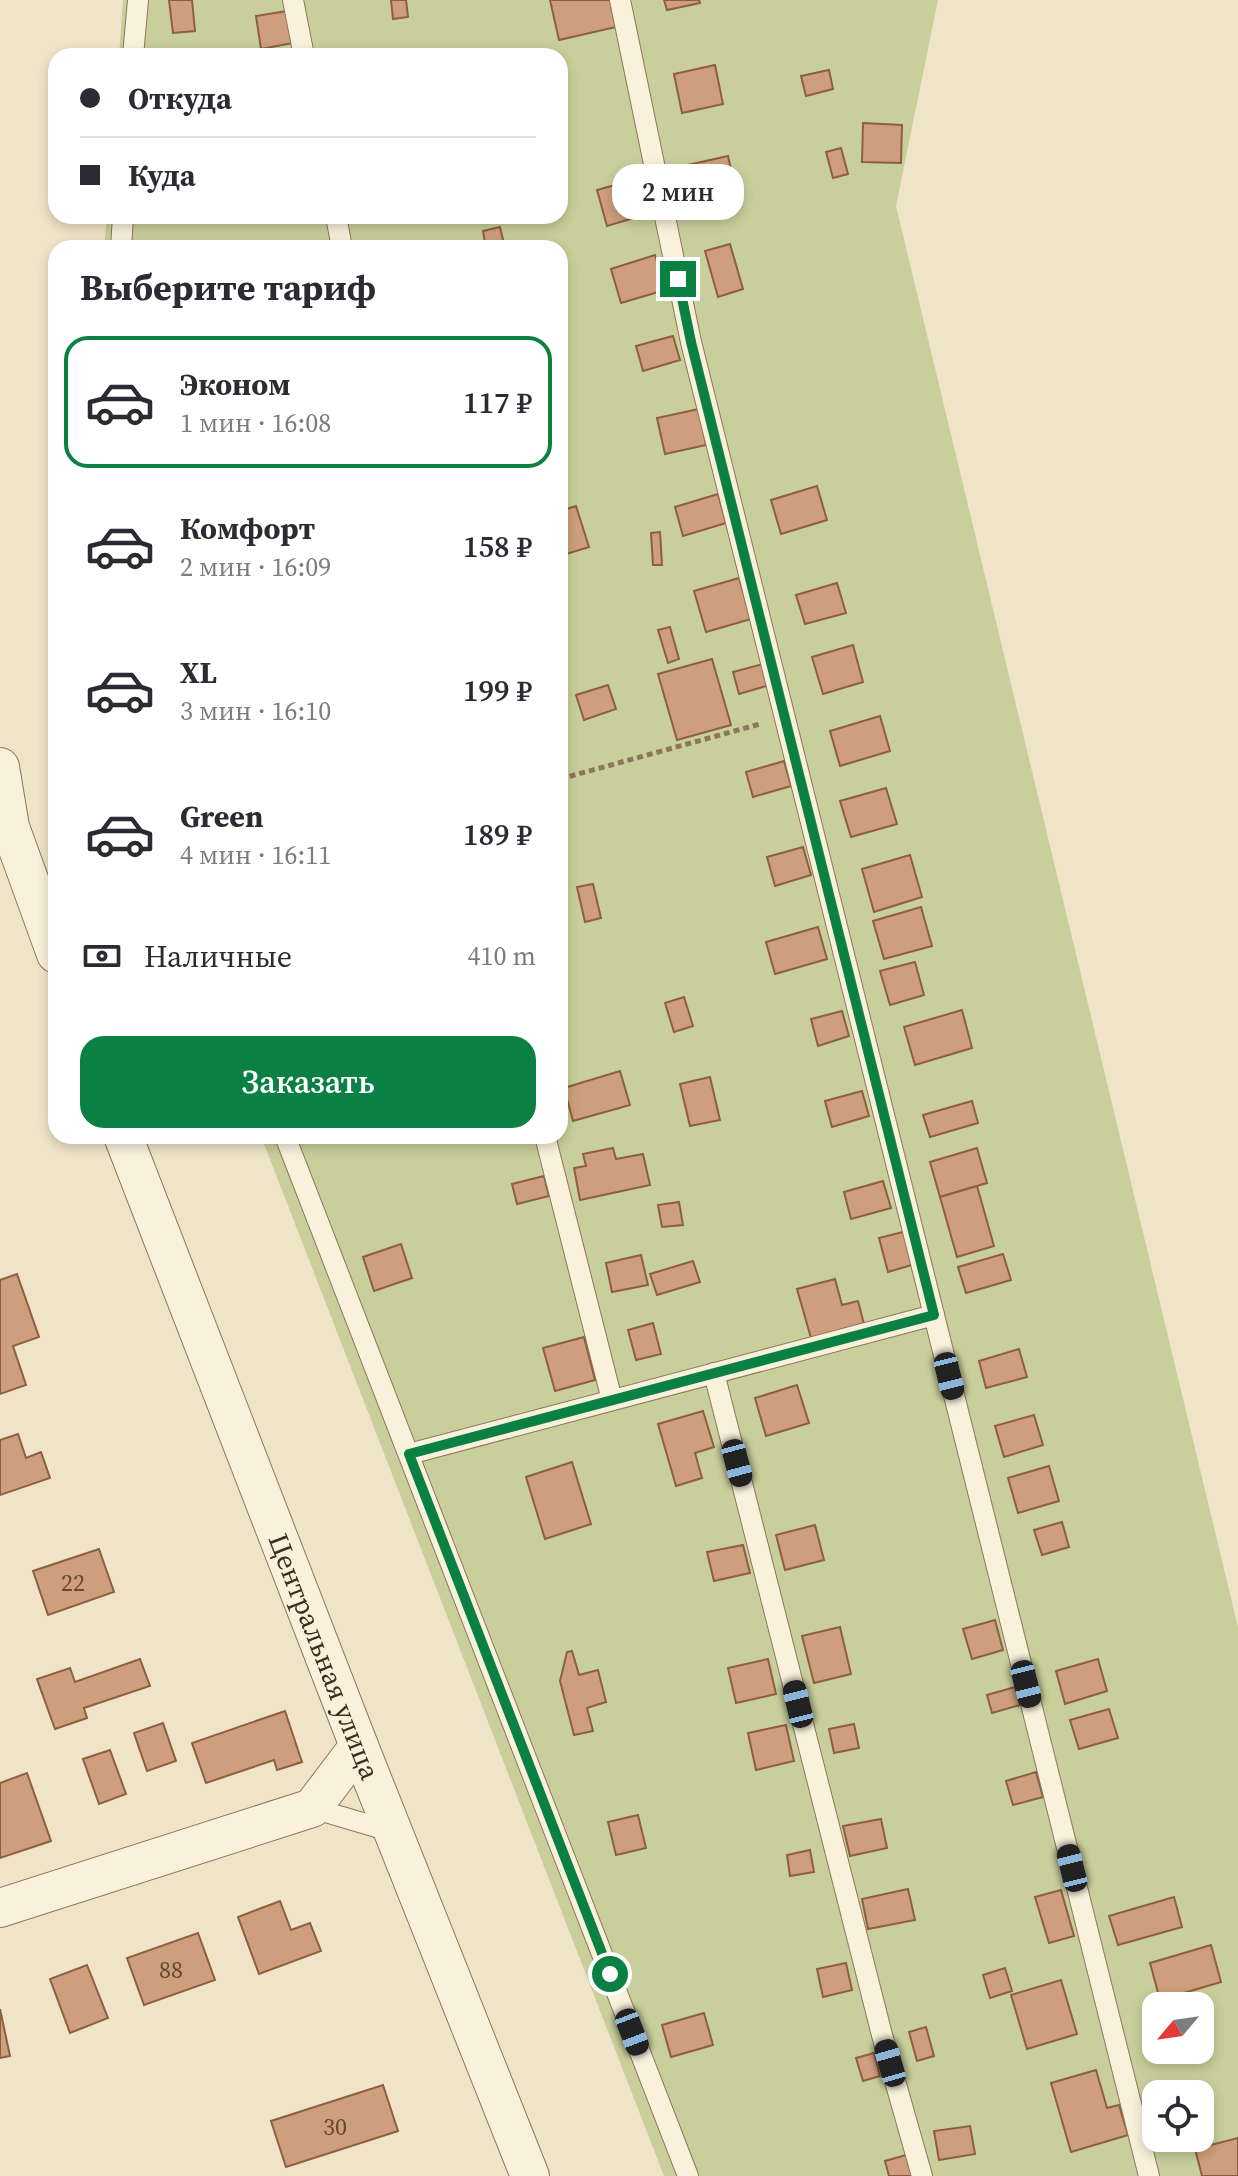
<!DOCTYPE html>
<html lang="ru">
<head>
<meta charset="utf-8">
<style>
	:root { --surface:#fff; --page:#f7f7f7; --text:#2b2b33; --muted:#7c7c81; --line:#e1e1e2; --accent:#0b8043 }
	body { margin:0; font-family:"Source Serif 4",serif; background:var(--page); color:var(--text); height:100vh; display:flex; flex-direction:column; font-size:30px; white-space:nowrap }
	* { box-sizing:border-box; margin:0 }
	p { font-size:26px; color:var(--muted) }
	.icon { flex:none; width:44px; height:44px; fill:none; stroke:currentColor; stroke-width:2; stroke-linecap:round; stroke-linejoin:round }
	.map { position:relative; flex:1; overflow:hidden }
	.panel { position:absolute; left:48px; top:240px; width:520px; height:904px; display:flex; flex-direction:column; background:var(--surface); border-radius:24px; box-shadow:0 4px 12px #0003 }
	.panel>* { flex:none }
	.guide { position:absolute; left:48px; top:48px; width:520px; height:176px; border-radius:24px; box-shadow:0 4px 12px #0003; display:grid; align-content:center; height:176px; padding:0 32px; background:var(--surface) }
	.needle { width:52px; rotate:241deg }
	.controls { position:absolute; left:1142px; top:1992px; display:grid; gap:16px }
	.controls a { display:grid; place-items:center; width:72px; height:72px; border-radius:16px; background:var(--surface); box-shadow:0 4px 12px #0003; font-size:40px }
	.end { position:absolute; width:36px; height:36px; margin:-18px; border:10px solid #0b8043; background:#fff; box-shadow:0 0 0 4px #fff }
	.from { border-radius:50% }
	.bubble { position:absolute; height:56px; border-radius:24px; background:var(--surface); box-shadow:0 4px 12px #0003; font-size:26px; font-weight:600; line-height:56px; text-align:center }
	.car { position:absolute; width:24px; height:48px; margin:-24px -12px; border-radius:10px; box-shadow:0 0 6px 2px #0007; background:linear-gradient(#222 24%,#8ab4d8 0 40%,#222 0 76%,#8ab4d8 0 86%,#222 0) }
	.guide b { display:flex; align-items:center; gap:28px; height:76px; font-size:30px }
	.guide b+b { border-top:2px solid var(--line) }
	.guide i { width:20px; height:20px; background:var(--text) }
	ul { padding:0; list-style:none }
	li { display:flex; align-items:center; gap:24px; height:132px; margin:0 16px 12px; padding:0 16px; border:4px solid transparent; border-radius:24px }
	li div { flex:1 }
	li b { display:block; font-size:30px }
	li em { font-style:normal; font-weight:600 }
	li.current { border-color:var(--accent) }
	li>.icon { width:72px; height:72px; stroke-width:1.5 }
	h2 { padding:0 32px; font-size:36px; line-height:96px }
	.pay { display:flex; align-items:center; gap:20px; height:88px; padding:0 32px; font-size:30px }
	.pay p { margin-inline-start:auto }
	.cta { display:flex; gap:16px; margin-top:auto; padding:16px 32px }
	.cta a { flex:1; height:92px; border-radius:24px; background:var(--accent); color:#fff; font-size:32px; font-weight:600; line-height:92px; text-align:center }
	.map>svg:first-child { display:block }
	.green { fill:#c9cf9b; fill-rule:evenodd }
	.building { fill:#cf9f7d; stroke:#8d5f41; stroke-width:2 }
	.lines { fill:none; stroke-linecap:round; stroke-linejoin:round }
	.lane-casing { stroke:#8d765c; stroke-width:22 }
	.street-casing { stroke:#8d765c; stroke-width:40 }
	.path { stroke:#8d765c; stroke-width:5; stroke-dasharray:6 4; stroke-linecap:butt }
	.lane { stroke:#faf1dc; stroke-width:20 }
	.street { stroke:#faf1dc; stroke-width:38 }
	.route { stroke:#0b8043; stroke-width:10 }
	.labels { text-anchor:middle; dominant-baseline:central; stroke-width:7; stroke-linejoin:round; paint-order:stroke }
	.number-label { font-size:24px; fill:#624a37 }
	.street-label { font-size:28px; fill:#3d2e20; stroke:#f7eed8 }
</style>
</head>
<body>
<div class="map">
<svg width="1238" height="2176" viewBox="0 0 1238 2176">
	<rect width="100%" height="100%" fill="#f0e4c8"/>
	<path class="green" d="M123,0H938L896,206L1238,1627V2176H664L261,1136H560V248H104L107,216H560V56H119ZM1156,2006H1200V2050H1156ZM1156,2094H1200V2138H1156Z"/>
	<g class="building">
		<polygon points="169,0 192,0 195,31 173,33"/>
		<polygon points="391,0 406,0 408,17 393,19"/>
		<polygon points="550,0 610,0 616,27 559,40"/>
		<polygon points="664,0 699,0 700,3 667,10"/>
		<polygon points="287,11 293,43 261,49 256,16"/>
		<polygon points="715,65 723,104 682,113 674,74"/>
		<polygon points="829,70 833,89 806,96 801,76"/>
		<polygon points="863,123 902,125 901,163 862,162"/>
		<polygon points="841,148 848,174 833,178 826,152"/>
		<polygon points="728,156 736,192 691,201 683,166"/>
		<polygon points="644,177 654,212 607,226 597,190"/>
		<polygon points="500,227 505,248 486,248 483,231"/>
		<polygon points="730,244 743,289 718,297 705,251"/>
		<polygon points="655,255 665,290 621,303 611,269"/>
		<polygon points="673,336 680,360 643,371 636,346"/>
		<polygon points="699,409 706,445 665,454 657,418"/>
		<polygon points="817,486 827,520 781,534 771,500"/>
		<polygon points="718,494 726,523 683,536 675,507"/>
		<polygon points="576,506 589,547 560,556 560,511"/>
		<polygon points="660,532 662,565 653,565 651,533"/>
		<polygon points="739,578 751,619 706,632 694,591"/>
		<polygon points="837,583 846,613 805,624 796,595"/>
		<polygon points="670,627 679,659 668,663 658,630"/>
		<polygon points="853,645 863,682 823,694 812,657"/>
		<polygon points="712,659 731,725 677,740 658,674"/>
		<polygon points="767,663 773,684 739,694 733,672"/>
		<polygon points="608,685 616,709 584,720 576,695"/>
		<polygon points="880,716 890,751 840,766 830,731"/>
		<polygon points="784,761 791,786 753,797 746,772"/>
		<polygon points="886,788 897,824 851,837 840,801"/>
		<polygon points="803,847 811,875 775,886 767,857"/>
		<polygon points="910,855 922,897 874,912 862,869"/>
		<polygon points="593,884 601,918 585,922 577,887"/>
		<polygon points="921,907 932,946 884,959 873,921"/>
		<polygon points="818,927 827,959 775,974 766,942"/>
		<polygon points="915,962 924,995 890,1005 880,971"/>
		<polygon points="684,997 693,1026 674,1032 665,1003"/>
		<polygon points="962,1010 972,1048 915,1065 904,1027"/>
		<polygon points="842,1011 849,1036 818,1046 811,1019"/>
		<polygon points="620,1071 630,1105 573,1121 564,1088"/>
		<polygon points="710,1077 720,1120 690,1126 680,1084"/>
		<polygon points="862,1091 869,1116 832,1127 825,1101"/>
		<polygon points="972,1101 978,1123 930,1137 923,1115"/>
		<polygon points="613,1148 616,1159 643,1154 650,1185 580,1200 574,1168 586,1166 583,1154"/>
		<polygon points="977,1148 987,1183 940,1197 930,1162"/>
		<polygon points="544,1176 549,1196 517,1204 512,1184"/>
		<polygon points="883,1181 891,1208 851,1219 844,1192"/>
		<polygon points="977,1186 994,1246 957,1257 940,1197"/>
		<polygon points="679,1202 683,1225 662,1227 658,1205"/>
		<polygon points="907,1231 915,1264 888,1272 879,1238"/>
		<polygon points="401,1244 412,1278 374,1291 363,1257"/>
		<polygon points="1003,1254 1011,1280 966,1293 958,1267"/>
		<polygon points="641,1255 648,1285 612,1292 606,1263"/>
		<polygon points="693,1261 700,1282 657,1295 650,1274"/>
		<polygon points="17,1274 39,1337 13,1346 26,1385 0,1394 0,1280"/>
		<polygon points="835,1279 842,1305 858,1301 864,1324 811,1338 797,1289"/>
		<polygon points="653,1323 661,1354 636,1360 628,1330"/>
		<polygon points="584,1337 595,1380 555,1391 543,1348"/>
		<polygon points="1019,1349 1027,1377 986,1388 979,1361"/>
		<polygon points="797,1385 809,1423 766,1436 755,1398"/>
		<polygon points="703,1411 714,1447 695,1453 702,1478 676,1486 658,1424"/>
		<polygon points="1034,1415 1043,1445 1004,1457 995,1426"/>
		<polygon points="18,1434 26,1458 41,1452 50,1478 0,1495 0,1440"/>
		<polygon points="572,1462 591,1524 545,1539 526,1477"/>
		<polygon points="1049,1466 1059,1501 1018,1513 1008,1478"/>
		<polygon points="1062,1522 1069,1547 1042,1555 1034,1530"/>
		<polygon points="815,1525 824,1560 785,1570 776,1535"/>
		<polygon points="743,1545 750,1573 714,1581 707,1552"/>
		<polygon points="99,1549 114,1592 48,1615 33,1571"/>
		<polygon points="995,1620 1003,1650 972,1659 963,1629"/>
		<polygon points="840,1627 851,1674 814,1683 802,1636"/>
		<polygon points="572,1651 579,1675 598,1670 606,1702 587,1708 593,1731 574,1735 560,1681 567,1652"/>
		<polygon points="140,1659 150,1686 84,1708 87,1718 55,1729 37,1679 70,1668 75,1682"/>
		<polygon points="768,1659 776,1694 736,1703 728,1668"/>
		<polygon points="1098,1659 1107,1691 1065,1704 1056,1671"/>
		<polygon points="1015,1687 1020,1705 992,1713 987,1695"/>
		<polygon points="1109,1709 1118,1738 1079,1749 1070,1720"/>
		<polygon points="285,1711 302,1762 277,1770 274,1760 206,1783 192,1743"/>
		<polygon points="163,1723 176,1761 147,1771 134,1733"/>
		<polygon points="854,1724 859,1748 834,1753 829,1729"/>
		<polygon points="786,1725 794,1761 756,1770 748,1733"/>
		<polygon points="110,1750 126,1794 99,1804 83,1759"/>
		<polygon points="1036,1772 1043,1797 1013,1805 1006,1781"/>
		<polygon points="27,1773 51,1841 0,1858 0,1783"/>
		<polygon points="638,1815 646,1848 616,1855 608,1822"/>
		<polygon points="881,1819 887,1848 850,1856 843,1826"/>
		<polygon points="810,1850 814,1872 790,1876 787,1855"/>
		<polygon points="908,1889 915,1920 868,1929 862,1899"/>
		<polygon points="1061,1890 1074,1936 1049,1943 1035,1897"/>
		<polygon points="1174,1897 1182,1927 1118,1945 1109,1916"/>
		<polygon points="280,1901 291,1930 310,1923 321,1951 259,1974 238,1917"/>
		<polygon points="198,1933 215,1980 144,2005 127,1958"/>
		<polygon points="1211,1945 1221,1982 1160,2000 1150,1963"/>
		<polygon points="846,1963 852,1990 823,1997 817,1969"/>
		<polygon points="87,1965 108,2018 70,2033 50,1979"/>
		<polygon points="1005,1968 1012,1991 990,1998 983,1975"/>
		<polygon points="1061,1980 1077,2034 1027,2049 1011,1995"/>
		<polygon points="0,2009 10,2056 0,2058"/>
		<polygon points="704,2013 713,2045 671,2057 662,2025"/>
		<polygon points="1156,2026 1156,2050 1178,2050 1155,2057 1147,2029"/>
		<polygon points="926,2027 934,2056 917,2061 909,2032"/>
		<polygon points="874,2053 880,2076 863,2081 856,2058"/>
		<polygon points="1096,2070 1107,2108 1119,2105 1128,2135 1071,2152 1051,2083"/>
		<polygon points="383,2085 398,2131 286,2167 271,2121"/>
		<polygon points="970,2126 975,2154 939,2160 934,2131"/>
		<polygon points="1238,2138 1238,2176 1202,2176 1195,2149"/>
		<polygon points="906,2155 912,2176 889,2176 885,2161"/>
	</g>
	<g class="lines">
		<defs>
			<g id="lane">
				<polyline points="293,0 304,56"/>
				<polyline points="620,0 691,342 1149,2176"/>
				<polyline points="133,56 138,0"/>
				<polyline points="336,216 342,248"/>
				<polyline points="121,248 123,216"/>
				<polyline points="285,1136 688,2176"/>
				<polyline points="545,1136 612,1400"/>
				<polyline points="714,1373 882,2035 922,2176"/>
				<polyline points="409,1454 934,1315"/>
				<polyline points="312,1808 393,1832"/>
			</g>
			<g id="street">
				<polyline points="0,767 10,827 56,954"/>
				<path id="s1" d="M123,1136L359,1746L530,2176"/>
				<polyline points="0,1908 312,1808 359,1746"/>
			</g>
		</defs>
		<use href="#lane" class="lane-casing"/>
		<use href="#street" class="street-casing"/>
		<polyline class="path" points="560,779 760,724"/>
		<use href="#lane" class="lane"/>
		<use href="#street" class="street"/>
	</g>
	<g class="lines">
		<polyline class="route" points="610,1974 409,1454 934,1315 691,342 678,279"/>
	</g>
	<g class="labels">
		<g class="number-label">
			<text x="73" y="1582">22</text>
			<text x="171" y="1969">88</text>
			<text x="335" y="2126">30</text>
		</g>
		<g class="street-label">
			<text stroke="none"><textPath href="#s1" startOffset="558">Центральная улица</textPath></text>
		</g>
	</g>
</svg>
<div class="controls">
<a><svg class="needle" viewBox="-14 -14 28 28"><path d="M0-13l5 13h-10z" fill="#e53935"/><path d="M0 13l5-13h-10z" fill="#7c7c81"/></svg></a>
<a><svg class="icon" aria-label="locate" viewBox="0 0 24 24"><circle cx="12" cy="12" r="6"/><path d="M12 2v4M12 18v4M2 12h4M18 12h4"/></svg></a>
</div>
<i class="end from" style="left:610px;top:1974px"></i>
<i class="end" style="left:678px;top:279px"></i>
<div class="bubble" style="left:612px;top:164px;width:132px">2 мин</div>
<i class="car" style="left:949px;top:1376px;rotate:166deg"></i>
<i class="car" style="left:737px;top:1463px;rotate:165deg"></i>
<i class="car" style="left:1026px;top:1684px;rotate:166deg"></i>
<i class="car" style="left:798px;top:1704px;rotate:346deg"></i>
<i class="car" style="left:1072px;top:1868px;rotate:346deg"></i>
<i class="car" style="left:632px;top:2032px;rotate:159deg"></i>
<i class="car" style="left:890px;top:2063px;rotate:344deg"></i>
<div class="guide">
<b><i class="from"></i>Откуда</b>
<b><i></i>Куда</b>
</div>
<section class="panel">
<h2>Выберите тариф</h2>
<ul>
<li class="current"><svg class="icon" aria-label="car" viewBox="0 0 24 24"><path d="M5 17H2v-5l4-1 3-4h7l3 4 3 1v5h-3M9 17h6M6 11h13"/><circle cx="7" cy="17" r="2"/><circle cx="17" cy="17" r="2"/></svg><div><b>Эконом</b><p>1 мин · 16:08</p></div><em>117 ₽</em></li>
<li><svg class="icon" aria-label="car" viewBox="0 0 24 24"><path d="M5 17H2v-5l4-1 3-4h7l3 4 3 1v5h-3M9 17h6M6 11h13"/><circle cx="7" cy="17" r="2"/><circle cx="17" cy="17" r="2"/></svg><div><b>Комфорт</b><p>2 мин · 16:09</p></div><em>158 ₽</em></li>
<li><svg class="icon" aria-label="car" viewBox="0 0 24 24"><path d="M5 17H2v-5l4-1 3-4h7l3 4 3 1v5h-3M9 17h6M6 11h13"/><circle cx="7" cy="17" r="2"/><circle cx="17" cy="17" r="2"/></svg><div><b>XL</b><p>3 мин · 16:10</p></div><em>199 ₽</em></li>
<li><svg class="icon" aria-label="car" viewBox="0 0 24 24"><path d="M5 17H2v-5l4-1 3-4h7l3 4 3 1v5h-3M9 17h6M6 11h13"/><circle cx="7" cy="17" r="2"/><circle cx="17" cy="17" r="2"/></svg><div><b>Green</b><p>4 мин · 16:11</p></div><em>189 ₽</em></li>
</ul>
<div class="pay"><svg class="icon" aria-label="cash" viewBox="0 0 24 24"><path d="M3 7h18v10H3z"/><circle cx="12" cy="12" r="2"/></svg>Наличные<p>410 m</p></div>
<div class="cta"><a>Заказать</a></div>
</section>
</div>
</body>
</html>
